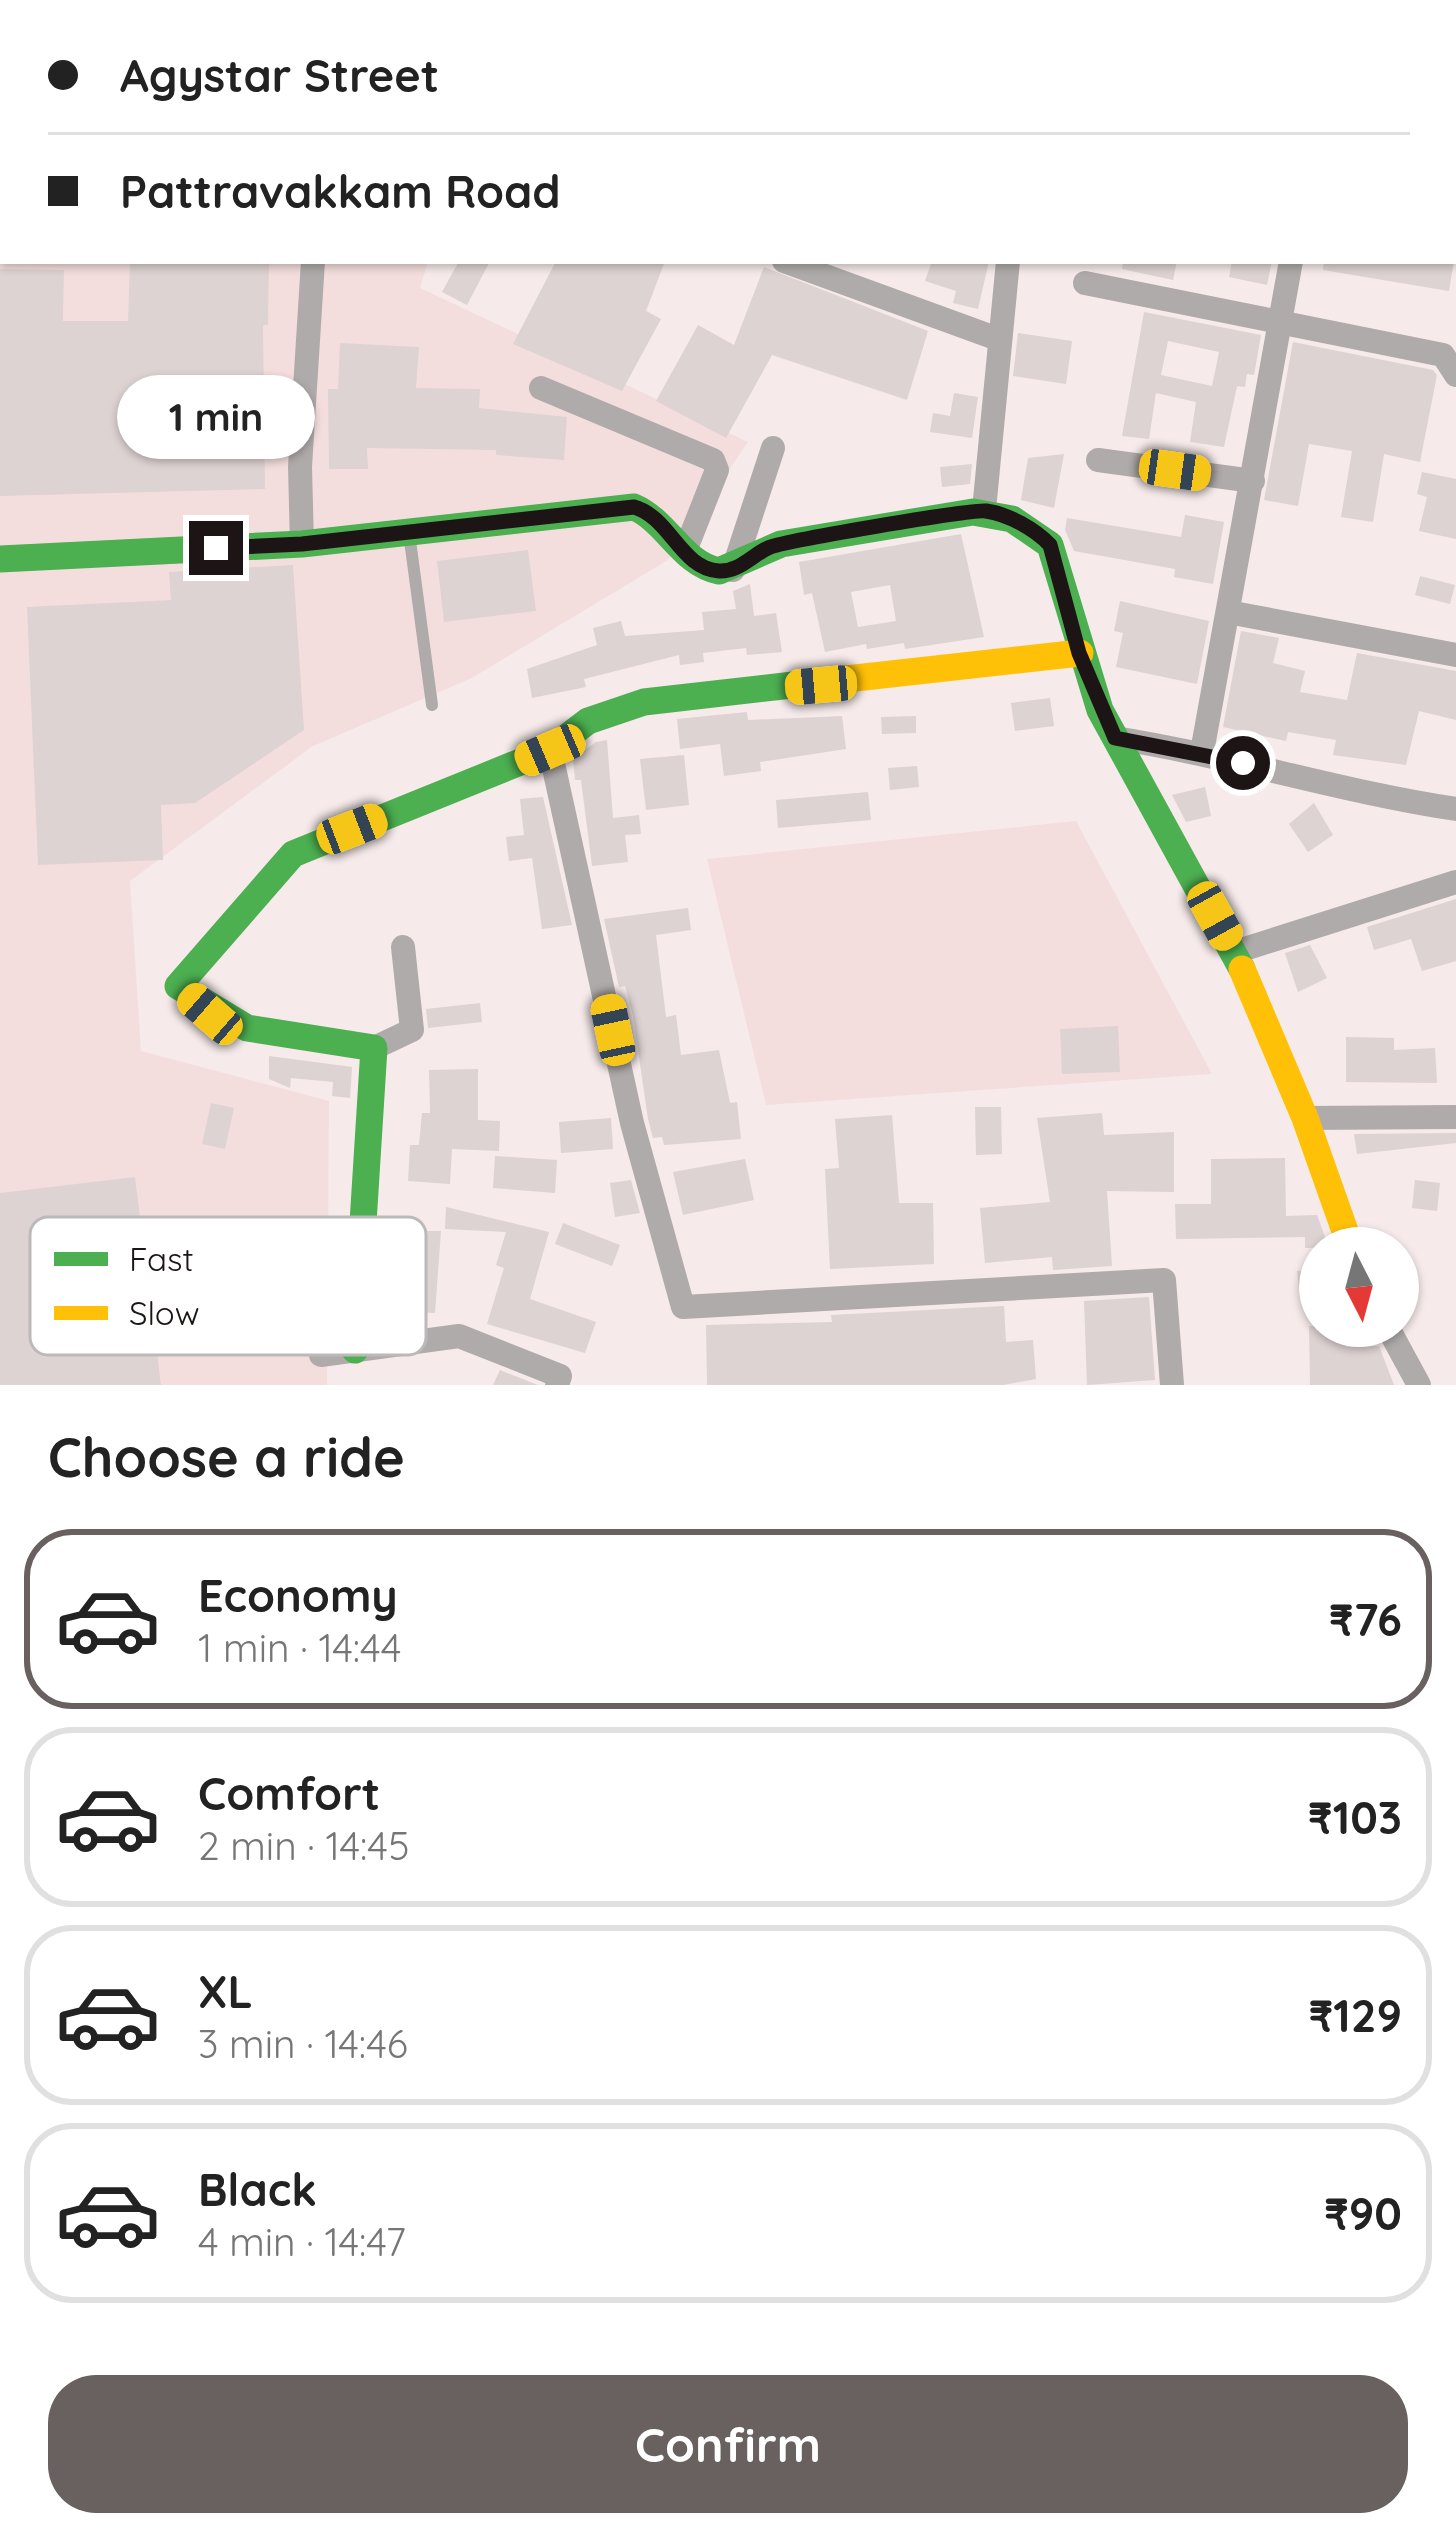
<!DOCTYPE html>
<html lang="en">
<head>
<meta charset="utf-8">
<style>
	:root { --surface:#fff; --page:#f6f6f6; --text:#222; --muted:#767676; --line:#e0e0e0; --accent:#696060 }
	body { margin:0; font-family:Quicksand,sans-serif; background:var(--page); color:var(--text); height:100vh; display:flex; flex-direction:column; font-size:45px; white-space:nowrap }
	* { box-sizing:border-box; margin:0 }
	p { font-size:39px; color:var(--muted) }
	.icon { flex:none; width:66px; height:66px; fill:none; stroke:currentColor; stroke-width:2; stroke-linecap:round; stroke-linejoin:round }
	.map { position:relative; height:1385px; overflow:hidden }
	.panel { display:flex; flex-direction:column; background:var(--surface); flex:1 }
	.panel>* { flex:none }
	.top-card { position:absolute; left:0px; top:0px; width:1458px; height:264px; box-shadow:0 3px 9px #0004; display:grid; align-content:center; height:264px; padding:0 48px; background:var(--surface) }
	.needle { width:78px; rotate:174deg }
	.buttons { position:absolute; left:1299px; top:1227px; display:grid; gap:24px }
	.buttons a { display:grid; place-items:center; width:120px; height:120px; border-radius:50%; background:var(--surface); box-shadow:0 3px 9px #0004; font-size:60px }
	.end { position:absolute; width:54px; height:54px; margin:-27px; border:15px solid #1d1515; background:#fff; box-shadow:0 0 0 6px #fff }
	.from { border-radius:50% }
	.bubble { position:absolute; height:84px; border-radius:42px; background:var(--surface); box-shadow:0 3px 9px #0004; font-size:39px; font-weight:700; line-height:84px; text-align:center }
	.car { position:absolute; width:36px; height:72px; margin:-36px -18px; border-radius:15px; box-shadow:0 0 9px 3px #0007; background:linear-gradient(#f5c518 24%,#345 0 40%,#f5c518 0 76%,#345 0 86%,#f5c518 0) }
	.top-card b { display:flex; align-items:center; gap:42px; height:114px; font-size:45px }
	.top-card b+b { border-top:3px solid var(--line) }
	.top-card i { width:30px; height:30px; background:var(--text) }
	ul { padding:0; list-style:none }
	li { display:flex; align-items:center; gap:36px; height:180px; margin:0 24px 18px; padding:0 24px; border:6px solid var(--line); border-radius:48px }
	li div { flex:1 }
	li b { display:block; font-size:45px }
	li em { font-style:normal; font-weight:700 }
	li.current { border-color:var(--accent) }
	li>.icon { width:108px; height:108px; stroke-width:1.5 }
	h2 { padding:0 48px; font-size:54px; line-height:144px }
	.cta { display:flex; gap:24px; margin-top:auto; padding:24px 48px }
	.cta a { flex:1; height:138px; border-radius:48px; background:var(--accent); color:#fff; font-size:48px; font-weight:700; line-height:138px; text-align:center }
	.map>svg:first-child { display:block }
	.built { fill:#f4dedd }
	.building { fill:#ddd3d2; fill-rule:evenodd }
	.lines { fill:none; stroke-linecap:round; stroke-linejoin:round }
	.lane { stroke:#b0abab; stroke-width:12 }
	.street { stroke:#b0abab; stroke-width:24 }
	.fast { stroke:#4caf50; stroke-width:27 }
	.slow { stroke:#ffc107; stroke-width:27 }
	.route { stroke:#1d1515; stroke-width:15 }
	.key { fill:#fff; stroke:#bbb9b9; stroke-width:3 }
	.key-label { font-size:33px; fill:#1d1515 }
</style>
</head>
<body>
<div class="map">
<svg width="1456" height="1385" viewBox="0 0 1456 1385">
	<rect width="100%" height="100%" fill="#f6eaea"/>
	<g class="built">
		<polygon points="0,0 741,0 3,3 3,261 428,261 420,288 748,442 668,560 472,678 313,746 130,881 141,1051 329,1101 327,1385 0,1385"/>
		<polygon points="1076,821 1212,1074 766,1105 707,859"/>
	</g>
	<g class="building">
		<polygon points="130,261 269,261 268,325 263,325 265,489 0,496 0,269 64,270 63,321 128,321"/>
		<polygon points="459,261 490,261 467,305 442,292"/>
		<polygon points="556,261 665,261 646,311 661,319 622,391 513,344"/>
		<polygon points="932,261 989,261 978,309 953,303 956,291 925,281"/>
		<polygon points="1123,261 1177,261 1173,280 1122,269"/>
		<polygon points="1232,261 1272,261 1267,285 1229,277"/>
		<polygon points="1324,261 1454,261 1449,291 1323,270"/>
		<polygon points="764,267 928,331 907,400 772,355 726,438 656,401 698,325 734,345"/>
		<path d="M1144,312L1261,335L1254,375L1247,374L1245,387L1237,386L1224,447L1190,442L1196,402L1156,393L1149,439L1122,436ZM1168,341L1219,352L1212,386L1161,375Z"/>
		<polygon points="1018,333 1072,341 1066,384 1013,376"/>
		<polygon points="1293,342 1433,370 1437,375 1420,462 1384,454 1373,522 1341,517 1352,451 1309,444 1298,506 1264,500"/>
		<polygon points="340,343 419,347 416,388 480,389 479,408 567,417 564,460 496,455 496,450 367,448 368,469 329,469 328,389 338,389"/>
		<polygon points="954,393 978,397 972,438 930,432 933,413 950,416"/>
		<polygon points="1064,454 1054,508 1021,500 1028,458"/>
		<polygon points="972,464 970,484 942,487 940,467"/>
		<polygon points="1422,472 1456,479 1456,539 1419,531 1427,497 1417,494"/>
		<polygon points="1185,515 1224,522 1213,584 1174,577 1175,569 1074,551 1065,530 1067,518 1181,537"/>
		<path d="M961,534L984,637L905,649L904,643L867,649L866,644L825,652L812,593L804,595L799,562ZM890,585L896,621L858,627L851,592Z"/>
		<polygon points="528,550 536,611 444,622 437,561"/>
		<polygon points="293,565 304,730 195,803 161,805 163,860 38,865 27,607 171,600 169,572"/>
		<polygon points="1420,576 1455,585 1450,604 1415,595"/>
		<polygon points="750,584 754,616 776,613 782,652 747,655 746,648 703,653 704,662 680,665 679,655 584,679 586,687 532,698 527,669 597,645 593,628 621,621 625,636 704,630 702,612 736,609 733,591"/>
		<polygon points="1120,601 1209,621 1197,684 1116,667 1123,633 1114,631"/>
		<polygon points="1241,631 1279,638 1273,663 1305,671 1300,692 1347,700 1357,653 1456,671 1456,720 1419,711 1406,765 1333,755 1336,740 1288,732 1286,741 1223,727"/>
		<polygon points="1050,698 1054,726 1015,731 1011,703"/>
		<polygon points="747,712 748,720 842,716 846,749 760,762 761,771 724,776 720,744 680,749 677,719"/>
		<polygon points="916,716 916,733 882,734 881,717"/>
		<polygon points="607,740 613,818 639,815 641,834 625,835 628,862 592,866 581,780 575,780 573,759 596,742"/>
		<polygon points="684,755 689,805 646,810 640,759"/>
		<polygon points="917,766 919,787 890,790 888,768"/>
		<polygon points="1205,787 1211,816 1186,822 1172,795"/>
		<polygon points="868,792 871,820 778,828 776,800"/>
		<polygon points="543,797 572,925 542,929 532,858 509,861 506,837 524,835 520,799"/>
		<polygon points="1314,803 1333,835 1308,852 1289,824"/>
		<polygon points="1456,899 1456,961 1422,971 1411,939 1374,950 1367,927"/>
		<polygon points="688,908 691,930 656,935 666,1017 676,1015 681,1055 719,1050 730,1103 737,1102 741,1139 664,1145 662,1137 653,1138 648,1119 633,1016 625,986 619,987 604,919"/>
		<polygon points="1310,945 1327,978 1298,992 1285,953"/>
		<polygon points="480,1003 482,1022 428,1028 426,1009"/>
		<polygon points="1118,1026 1120,1072 1062,1074 1060,1029"/>
		<polygon points="1346,1037 1394,1038 1394,1050 1435,1048 1437,1083 1346,1082"/>
		<polygon points="269,1056 352,1067 350,1098 332,1096 333,1082 291,1078 290,1088 269,1079"/>
		<polygon points="478,1069 478,1120 500,1121 499,1151 452,1149 450,1184 408,1181 410,1145 419,1145 422,1113 430,1113 429,1070"/>
		<polygon points="211,1103 234,1108 225,1149 202,1144"/>
		<polygon points="975,1107 1001,1107 1002,1154 976,1155"/>
		<polygon points="1102,1113 1104,1135 1174,1132 1174,1192 1107,1191 1112,1266 1053,1270 1052,1257 985,1263 980,1208 1050,1202 1037,1118"/>
		<polygon points="892,1115 899,1203 933,1203 934,1264 830,1269 825,1169 839,1168 835,1119"/>
		<polygon points="611,1118 613,1149 561,1153 559,1122"/>
		<polygon points="1456,1133 1456,1143 1357,1154 1354,1134"/>
		<polygon points="495,1156 557,1160 555,1193 493,1188"/>
		<polygon points="1285,1158 1286,1216 1317,1215 1329,1248 1305,1248 1305,1237 1176,1239 1175,1204 1211,1204 1211,1159"/>
		<polygon points="745,1159 754,1200 683,1215 673,1172"/>
		<polygon points="135,1177 161,1385 0,1385 0,1193"/>
		<polygon points="631,1180 640,1213 615,1217 610,1183"/>
		<polygon points="1415,1180 1440,1183 1437,1211 1412,1208"/>
		<polygon points="446,1207 549,1232 530,1299 596,1322 585,1353 487,1324 504,1268 496,1265 506,1232 445,1229"/>
		<polygon points="563,1223 620,1245 612,1266 555,1244"/>
		<polygon points="384,1231 441,1231 435,1313 378,1311"/>
		<polygon points="1320,1268 1320,1296 1300,1298 1297,1271"/>
		<polygon points="1149,1297 1155,1380 1087,1385 1084,1301"/>
		<polygon points="1004,1306 1006,1342 1033,1340 1036,1379 1003,1385 707,1385 706,1325 832,1322 831,1315"/>
		<polygon points="1309,1326 1346,1326 1346,1347 1379,1346 1394,1385 1310,1385"/>
		<polygon points="500,1370 538,1385 493,1385"/>
	</g>
	<g class="lines">
		<polyline class="lane" points="409,533 432,705"/>
		<g class="street">
			<polyline points="321,3 321,0"/>
			<polyline points="1033,3 1034,0"/>
			<polyline points="1152,3 1154,0"/>
			<polyline points="1455,115 1456,115"/>
			<polyline points="784,261 998,339"/>
			<polyline points="1085,283 1443,355 1456,375"/>
			<polyline points="541,388 713,460 717,470 685,551"/>
			<polyline points="1098,460 1253,481"/>
			<polyline points="984,510 1008,261"/>
			<polyline points="302,544 300,467 313,261"/>
			<polyline points="733,570 773,448"/>
			<polyline points="1228,612 1456,655"/>
			<path d="M1115,738C1230,756 1341,792 1456,809"/>
			<polyline points="550,750 632,1123 683,1307 1164,1280 1172,1385"/>
			<polyline points="1202,752 1291,261"/>
			<polyline points="1235,952 1456,882"/>
			<polyline points="374,1048 412,1030 403,947"/>
			<polyline points="1305,1118 1456,1117"/>
			<polyline points="1387,1326 1419,1385"/>
			<polyline points="321,1355 459,1336 560,1376 557,1385"/>
		</g>
		<g class="fast">
			<path d="M0,559L302,544L634,507C668,522 681,563 719,571L781,544L973,512L1012,519L1050,545L1100,710L1242,969"/>
			<polyline points="355,1350 374,1048 247,1028 178,986 293,854 550,750 588,721 644,702 810,683"/>
		</g>
		<g class="slow">
			<polyline points="810,683 1080,653"/>
			<polyline points="1242,969 1305,1118 1351,1248"/>
		</g>
	</g>
	<g class="lines">
		<path class="route" d="M216,548L302,544L634,507C670,517 681,569 719,571C739,572 751,556 768,548C782,541 973,509 986,511C1008,514 1035,529 1050,545L1079,653L1115,738L1243,763"/>
	</g>
	<rect x="30" y="1217" width="396" height="138" rx="18" class="key"/>
	<rect x="54" y="1252" width="54" height="14" fill="#4caf50"/>
	<rect x="54" y="1306" width="54" height="14" fill="#ffc107"/>
	<g class="key-label">
		<text x="129" y="1271">Fast</text>
		<text x="129" y="1325">Slow</text>
	</g>
</svg>
<div class="buttons">
<a><svg class="needle" viewBox="-14 -14 28 28"><path d="M0-13l5 13h-10z" fill="#e53935"/><path d="M0 13l5-13h-10z" fill="#767676"/></svg></a>
</div>
<i class="end from" style="left:1243px;top:763px"></i>
<i class="end" style="left:216px;top:548px"></i>
<div class="bubble" style="left:117px;top:375px;width:198px">1 min</div>
<i class="car" style="left:1175px;top:470px;rotate:98deg"></i>
<i class="car" style="left:821px;top:685px;rotate:265deg"></i>
<i class="car" style="left:550px;top:750px;rotate:247deg"></i>
<i class="car" style="left:352px;top:829px;rotate:69deg"></i>
<i class="car" style="left:1215px;top:916px;rotate:151deg"></i>
<i class="car" style="left:210px;top:1014px;rotate:311deg"></i>
<i class="car" style="left:613px;top:1030px;rotate:348deg"></i>
<div class="top-card">
<b><i class="from"></i>Agystar Street</b>
<b><i></i>Pattravakkam Road</b>
</div>
</div>
<section class="panel">
<h2>Choose a ride</h2>
<ul>
<li class="current"><svg class="icon" aria-label="car" viewBox="0 0 24 24"><path d="M5 17H2v-5l4-1 3-4h7l3 4 3 1v5h-3M9 17h6M6 11h13"/><circle cx="7" cy="17" r="2"/><circle cx="17" cy="17" r="2"/></svg><div><b>Economy</b><p>1 min · 14:44</p></div><em>₹76</em></li>
<li><svg class="icon" aria-label="car" viewBox="0 0 24 24"><path d="M5 17H2v-5l4-1 3-4h7l3 4 3 1v5h-3M9 17h6M6 11h13"/><circle cx="7" cy="17" r="2"/><circle cx="17" cy="17" r="2"/></svg><div><b>Comfort</b><p>2 min · 14:45</p></div><em>₹103</em></li>
<li><svg class="icon" aria-label="car" viewBox="0 0 24 24"><path d="M5 17H2v-5l4-1 3-4h7l3 4 3 1v5h-3M9 17h6M6 11h13"/><circle cx="7" cy="17" r="2"/><circle cx="17" cy="17" r="2"/></svg><div><b>XL</b><p>3 min · 14:46</p></div><em>₹129</em></li>
<li><svg class="icon" aria-label="car" viewBox="0 0 24 24"><path d="M5 17H2v-5l4-1 3-4h7l3 4 3 1v5h-3M9 17h6M6 11h13"/><circle cx="7" cy="17" r="2"/><circle cx="17" cy="17" r="2"/></svg><div><b>Black</b><p>4 min · 14:47</p></div><em>₹90</em></li>
</ul>
<div class="cta"><a>Confirm</a></div>
</section>
</body>
</html>
